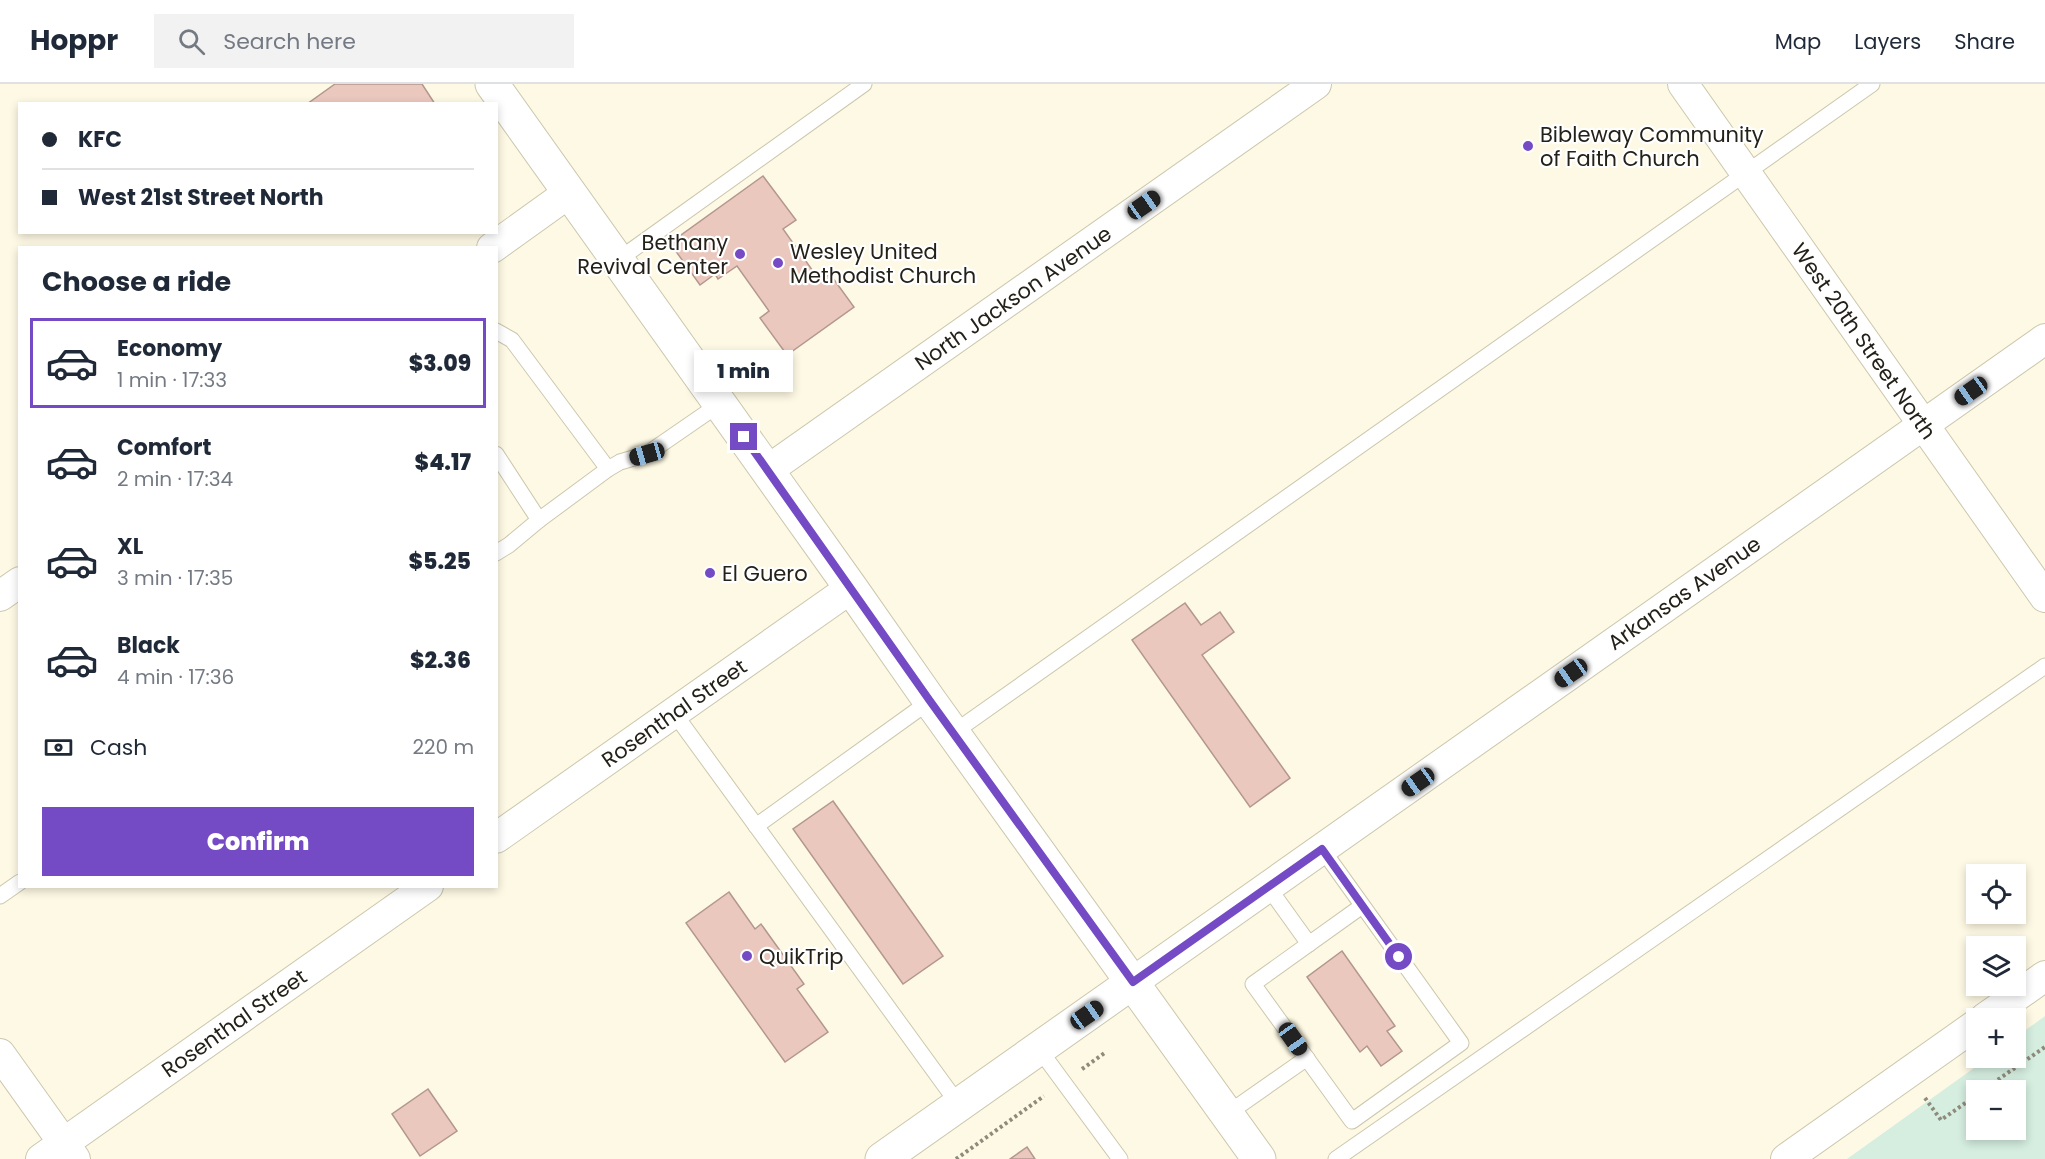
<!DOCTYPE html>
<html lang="en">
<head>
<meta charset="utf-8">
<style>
	:root { --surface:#fff; --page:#f2f2f3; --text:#1f2937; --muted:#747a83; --line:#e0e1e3; --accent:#744bc4 }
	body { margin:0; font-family:Poppins,sans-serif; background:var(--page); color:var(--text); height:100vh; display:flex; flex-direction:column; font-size:22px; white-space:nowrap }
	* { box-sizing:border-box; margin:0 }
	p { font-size:20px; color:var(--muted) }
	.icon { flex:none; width:33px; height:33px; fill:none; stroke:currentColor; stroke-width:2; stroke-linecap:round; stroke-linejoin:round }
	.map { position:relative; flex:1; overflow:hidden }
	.sheet { position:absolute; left:18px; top:162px; width:480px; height:642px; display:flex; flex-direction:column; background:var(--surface); border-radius:0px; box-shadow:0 3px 9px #0003 }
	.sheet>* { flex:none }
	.top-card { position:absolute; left:18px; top:18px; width:480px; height:132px; border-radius:0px; box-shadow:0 3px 9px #0003; display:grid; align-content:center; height:132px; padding:0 24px; background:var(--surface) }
	.controls { position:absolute; left:1966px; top:780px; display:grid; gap:12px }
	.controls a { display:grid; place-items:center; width:60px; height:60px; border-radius:0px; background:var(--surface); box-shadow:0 3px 9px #0003; font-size:30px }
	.end { position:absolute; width:27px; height:27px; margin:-14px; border:8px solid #744bc4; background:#fff; box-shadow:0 0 0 3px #fff }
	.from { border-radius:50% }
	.bubble { position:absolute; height:42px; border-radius:0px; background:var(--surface); box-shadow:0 3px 9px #0003; font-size:20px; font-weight:800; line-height:42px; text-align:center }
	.car { position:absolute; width:18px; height:36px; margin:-18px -9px; border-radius:8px; box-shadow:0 0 4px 2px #0007; background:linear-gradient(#222 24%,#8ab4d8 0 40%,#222 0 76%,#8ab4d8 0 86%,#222 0) }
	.top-card b { display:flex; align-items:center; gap:21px; height:57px; font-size:22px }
	.top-card b+b { border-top:2px solid var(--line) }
	.top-card i { width:15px; height:15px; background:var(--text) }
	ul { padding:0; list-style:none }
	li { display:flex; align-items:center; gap:18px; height:90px; margin:0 12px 9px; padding:0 12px; border:3px solid transparent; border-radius:0px }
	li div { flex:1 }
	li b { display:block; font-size:22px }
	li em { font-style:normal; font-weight:800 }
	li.on { border-color:var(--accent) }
	li>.icon { width:54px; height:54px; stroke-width:1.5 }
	h2 { padding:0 24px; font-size:27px; line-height:72px }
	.pay { display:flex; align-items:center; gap:15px; height:66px; padding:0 24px; font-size:22px }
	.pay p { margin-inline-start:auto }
	.button { display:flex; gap:12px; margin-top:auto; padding:12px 24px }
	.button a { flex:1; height:69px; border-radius:0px; background:var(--accent); color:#fff; font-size:24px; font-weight:800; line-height:69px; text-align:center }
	header { display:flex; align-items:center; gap:36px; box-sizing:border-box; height:84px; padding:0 30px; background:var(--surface); border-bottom:2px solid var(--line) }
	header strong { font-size:28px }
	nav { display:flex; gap:33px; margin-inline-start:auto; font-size:21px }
	.search { width:420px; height:54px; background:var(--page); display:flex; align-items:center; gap:15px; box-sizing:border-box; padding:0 21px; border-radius:0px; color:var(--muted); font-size:22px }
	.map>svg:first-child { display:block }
	.green { fill:#d5eee0; fill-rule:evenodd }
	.building { fill:#ebc8be; stroke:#b3978f; stroke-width:1.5 }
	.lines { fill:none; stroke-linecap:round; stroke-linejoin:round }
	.service-casing { stroke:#ccc7ad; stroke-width:17 }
	.minor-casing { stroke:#ccc7ad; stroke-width:32 }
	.tertiary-casing { stroke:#ccc7ad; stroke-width:35 }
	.secondary-casing { stroke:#ccc7ad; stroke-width:35 }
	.path { stroke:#8f8b7c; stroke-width:4; stroke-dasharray:3 3; stroke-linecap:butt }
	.service { stroke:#fff; stroke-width:15 }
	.minor { stroke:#fff; stroke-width:30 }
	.tertiary { stroke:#fff; stroke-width:33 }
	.secondary { stroke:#fff; stroke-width:33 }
	.route { stroke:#744bc4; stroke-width:8 }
	.poi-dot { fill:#744bc4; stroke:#fff; stroke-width:2 }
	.labels { text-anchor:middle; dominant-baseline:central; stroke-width:4.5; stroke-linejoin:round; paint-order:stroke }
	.poi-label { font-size:21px; fill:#242118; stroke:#fff; text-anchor:start }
	.street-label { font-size:21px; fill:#242118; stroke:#fff }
</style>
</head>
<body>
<header>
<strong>Hoppr</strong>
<div class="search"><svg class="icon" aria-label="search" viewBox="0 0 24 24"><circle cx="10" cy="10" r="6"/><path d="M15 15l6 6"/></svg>Search here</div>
<nav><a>Map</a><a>Layers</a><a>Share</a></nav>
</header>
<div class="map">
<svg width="2045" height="1075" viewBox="0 0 2045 1075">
	<rect width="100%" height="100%" fill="#fef9e4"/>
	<path class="green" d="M2045,932V1075H1847L1988,974H2016V953ZM1977,1006H2016V1046H1977Z"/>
	<g class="building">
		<polygon points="335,0 422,0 435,20 307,20"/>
		<polygon points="763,92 796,136 783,145 820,197 830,190 854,223 787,271 760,234 769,227 737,182 718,195 715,190 700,201 670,159"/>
		<polygon points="1185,519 1201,541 1220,528 1234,548 1202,571 1290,694 1250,723 1132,556"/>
		<polygon points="833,717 943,872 903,900 793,745"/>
		<polygon points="729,808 755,845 761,840 804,900 797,905 828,948 785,978 686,839"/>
		<polygon points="1342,867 1395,942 1387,947 1402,967 1381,982 1367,962 1360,968 1307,893"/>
		<polygon points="428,1005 457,1047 420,1072 392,1030"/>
		<polygon points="1027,1063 1035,1075 1010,1075"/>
	</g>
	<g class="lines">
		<defs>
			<g id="service">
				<polyline points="618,176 864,0"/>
				<polyline points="496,247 512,256 608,385"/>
				<polyline points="496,370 539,436 608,385 620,378 647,370 721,319"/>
				<polyline points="496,469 509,461 539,436"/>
				<polyline points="674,629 959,1021"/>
				<polyline points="953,649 1872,0"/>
				<polyline points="756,742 930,617"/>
				<polyline points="1322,765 1461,959 1352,1037 1253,900 1362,822"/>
				<polyline points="1268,803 1309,860"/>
				<polyline points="0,812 20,798"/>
				<polyline points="1039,965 1120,1075"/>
				<polyline points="1227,1030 1307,974"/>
				<polyline points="1336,1075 2045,582"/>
			</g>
			<g id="minor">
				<polyline points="1683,0 2045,513"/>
				<polyline points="492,164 570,108"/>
				<polyline points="768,386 1316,0"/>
				<polyline points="0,512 20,498"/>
				<polyline points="496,754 851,504"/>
				<polyline points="1133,898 2045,255"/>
				<polyline points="1985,934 2045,892"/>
				<polyline points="0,970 75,1075"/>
				<polyline points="41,1075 428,802"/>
				<polyline points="1786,1075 1977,940"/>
			</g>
			<polyline id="tertiary" points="882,1075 1133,898"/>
			<polyline id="secondary" points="492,0 851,504 930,617 1259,1075"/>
		</defs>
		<use href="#service" class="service-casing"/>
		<use href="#minor" class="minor-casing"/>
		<use href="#tertiary" class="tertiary-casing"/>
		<use href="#secondary" class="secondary-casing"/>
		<g class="path">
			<polyline points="1082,985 1106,968"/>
			<polyline points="1983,1006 2045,963"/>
			<polyline points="1925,1014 1941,1036 1977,1011"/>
			<polyline points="956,1075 1044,1012"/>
		</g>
		<use href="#service" class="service"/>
		<use href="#minor" class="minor"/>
		<use href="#tertiary" class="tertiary"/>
		<use href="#secondary" class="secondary"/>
	</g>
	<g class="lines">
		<polyline class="route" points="744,353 930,617 1133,898 1322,765 1399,873"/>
	</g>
	<g class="poi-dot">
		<circle cx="1528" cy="62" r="6"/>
		<circle cx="740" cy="170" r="6"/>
		<circle cx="778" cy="179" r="6"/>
		<circle cx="710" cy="489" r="6"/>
		<circle cx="747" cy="872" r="6"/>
	</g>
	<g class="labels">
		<g class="poi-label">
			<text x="1540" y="50">Bibleway Community<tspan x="1540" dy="24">of Faith Church</tspan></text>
			<text x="728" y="158" text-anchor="end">Bethany<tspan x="728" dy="24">Revival Center</tspan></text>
			<text x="790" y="167">Wesley United<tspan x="790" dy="24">Methodist Church</tspan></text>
			<text x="722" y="489">El Guero</text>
			<text x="759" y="872">QuikTrip</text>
		</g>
		<g class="street-label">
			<text transform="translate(1013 214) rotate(-35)">North Jackson Avenue</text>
			<text transform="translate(1864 257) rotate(55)">West 20th Street North</text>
			<text transform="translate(1684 509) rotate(-35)">Arkansas Avenue</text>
			<text transform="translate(674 629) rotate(-35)">Rosenthal Street</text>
			<text transform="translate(234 939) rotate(-35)">Rosenthal Street</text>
		</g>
	</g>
</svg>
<div class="controls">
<a><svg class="icon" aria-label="locate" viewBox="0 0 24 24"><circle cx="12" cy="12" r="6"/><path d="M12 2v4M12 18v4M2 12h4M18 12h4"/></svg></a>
<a><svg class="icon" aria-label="layers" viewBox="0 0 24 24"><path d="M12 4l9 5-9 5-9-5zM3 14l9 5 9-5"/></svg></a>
<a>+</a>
<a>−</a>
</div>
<i class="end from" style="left:1399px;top:873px"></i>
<i class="end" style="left:744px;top:353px"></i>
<div class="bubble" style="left:694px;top:266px;width:99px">1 min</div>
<i class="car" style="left:1144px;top:121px;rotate:55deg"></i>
<i class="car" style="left:1971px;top:307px;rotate:235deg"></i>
<i class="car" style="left:647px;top:370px;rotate:254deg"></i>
<i class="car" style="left:1571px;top:589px;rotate:235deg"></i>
<i class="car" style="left:1418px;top:698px;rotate:235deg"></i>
<i class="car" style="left:1087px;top:931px;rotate:55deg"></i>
<i class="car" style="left:1293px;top:955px;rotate:145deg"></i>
<div class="top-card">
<b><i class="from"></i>KFC</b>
<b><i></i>West 21st Street North</b>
</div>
<section class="sheet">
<h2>Choose a ride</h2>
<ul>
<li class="on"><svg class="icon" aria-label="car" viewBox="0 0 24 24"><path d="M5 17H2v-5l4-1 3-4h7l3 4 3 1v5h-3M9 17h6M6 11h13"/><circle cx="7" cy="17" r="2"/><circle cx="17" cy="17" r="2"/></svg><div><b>Economy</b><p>1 min · 17:33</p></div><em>$3.09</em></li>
<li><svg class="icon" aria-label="car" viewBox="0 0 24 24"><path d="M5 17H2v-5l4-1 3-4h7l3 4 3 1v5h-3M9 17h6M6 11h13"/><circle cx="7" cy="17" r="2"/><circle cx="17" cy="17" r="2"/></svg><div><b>Comfort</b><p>2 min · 17:34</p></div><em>$4.17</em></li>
<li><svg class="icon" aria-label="car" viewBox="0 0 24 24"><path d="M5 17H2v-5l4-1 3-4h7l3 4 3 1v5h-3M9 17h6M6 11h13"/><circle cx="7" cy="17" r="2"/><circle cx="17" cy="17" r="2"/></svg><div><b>XL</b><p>3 min · 17:35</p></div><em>$5.25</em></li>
<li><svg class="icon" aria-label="car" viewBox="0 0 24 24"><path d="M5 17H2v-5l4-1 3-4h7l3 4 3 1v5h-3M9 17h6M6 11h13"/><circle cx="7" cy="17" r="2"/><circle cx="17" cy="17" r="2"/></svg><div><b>Black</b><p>4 min · 17:36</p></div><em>$2.36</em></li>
</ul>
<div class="pay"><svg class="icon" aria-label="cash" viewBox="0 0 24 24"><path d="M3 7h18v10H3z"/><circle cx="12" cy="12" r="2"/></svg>Cash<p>220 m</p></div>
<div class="button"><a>Confirm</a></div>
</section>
</div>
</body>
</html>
